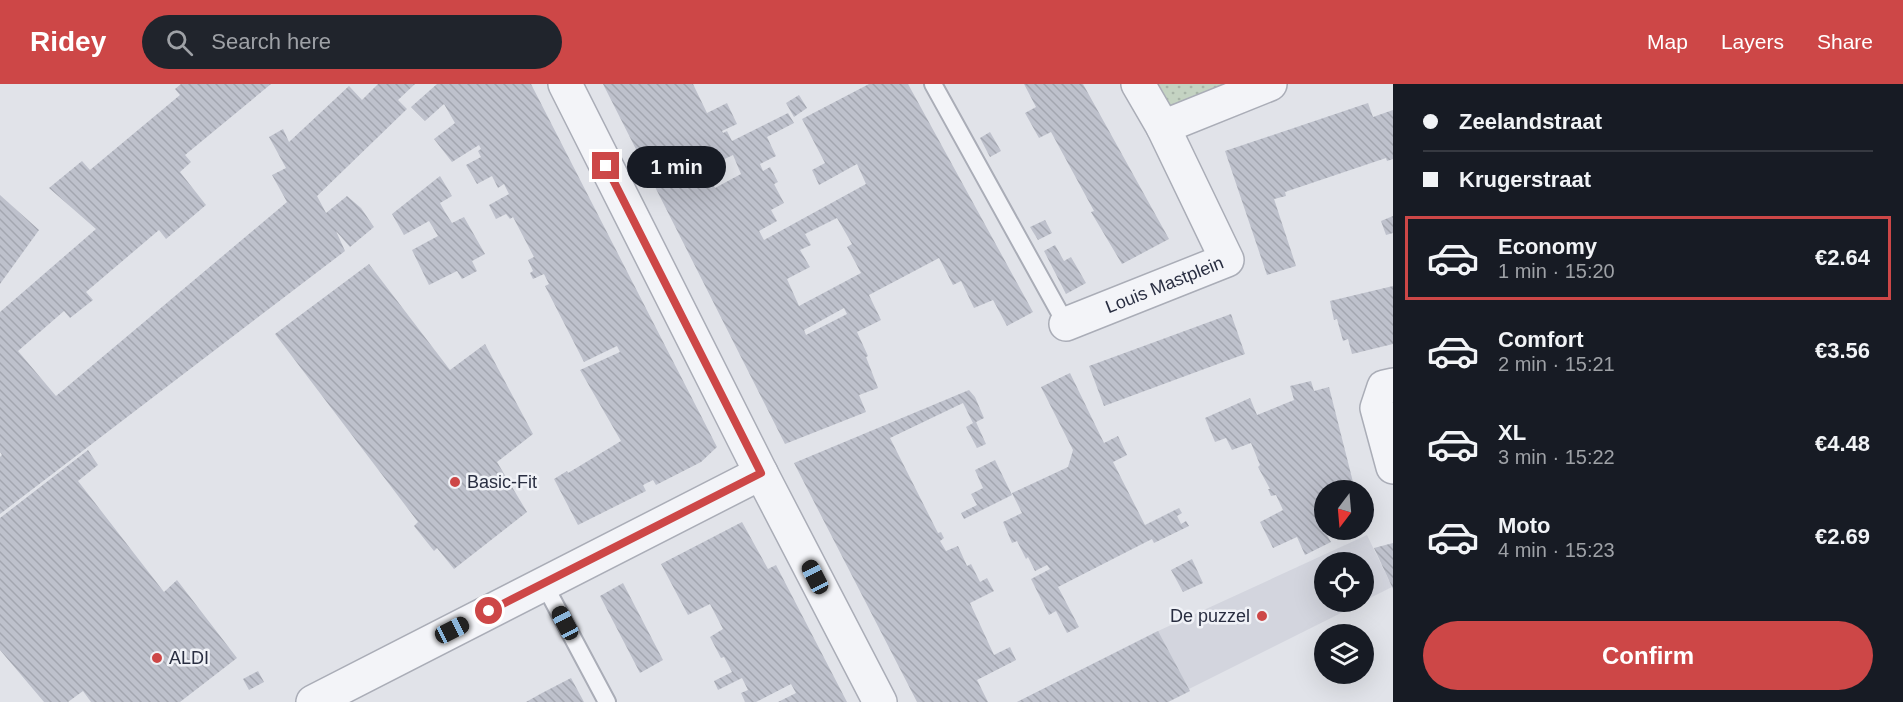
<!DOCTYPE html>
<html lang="en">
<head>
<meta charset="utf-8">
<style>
	:root { --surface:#171b24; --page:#20242c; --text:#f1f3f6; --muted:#9ea1a6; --line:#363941; --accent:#cd4747 }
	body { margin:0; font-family:Helvetica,sans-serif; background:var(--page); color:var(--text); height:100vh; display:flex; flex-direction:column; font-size:22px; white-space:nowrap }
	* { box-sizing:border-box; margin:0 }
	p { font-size:20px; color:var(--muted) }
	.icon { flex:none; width:33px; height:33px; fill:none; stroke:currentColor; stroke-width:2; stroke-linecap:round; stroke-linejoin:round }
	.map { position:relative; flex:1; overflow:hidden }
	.drawer { display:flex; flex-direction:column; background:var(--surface); width:510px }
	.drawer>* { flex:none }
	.hud { display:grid; align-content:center; height:132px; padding:0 30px; background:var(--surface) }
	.needle { width:39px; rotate:196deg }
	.buttons { position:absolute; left:1314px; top:396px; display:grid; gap:12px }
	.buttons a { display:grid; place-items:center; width:60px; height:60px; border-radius:50%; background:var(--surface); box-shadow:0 6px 24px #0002; font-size:30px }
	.end { position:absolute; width:27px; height:27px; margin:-14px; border:8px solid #cd4747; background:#fff; box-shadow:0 0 0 3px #fff }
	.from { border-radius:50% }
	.bubble { position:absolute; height:42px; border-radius:21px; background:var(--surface); box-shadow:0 6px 24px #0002; font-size:20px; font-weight:600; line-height:42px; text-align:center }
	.car { position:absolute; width:18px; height:36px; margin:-18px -9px; border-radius:8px; box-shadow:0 0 4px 2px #0007; background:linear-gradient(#222 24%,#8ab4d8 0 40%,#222 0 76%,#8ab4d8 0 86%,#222 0) }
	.hud b { display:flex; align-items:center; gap:21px; height:57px; font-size:22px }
	.hud b+b { border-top:2px solid var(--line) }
	.hud i { width:15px; height:15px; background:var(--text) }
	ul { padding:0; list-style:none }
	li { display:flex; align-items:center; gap:18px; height:84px; margin:0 12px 9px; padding:0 18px; border:3px solid transparent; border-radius:0px }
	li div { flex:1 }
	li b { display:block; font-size:22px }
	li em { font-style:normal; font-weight:600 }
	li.active { border-color:var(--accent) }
	li>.icon { width:54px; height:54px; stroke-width:1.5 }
	.action { display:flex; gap:12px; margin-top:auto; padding:12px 30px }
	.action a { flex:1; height:69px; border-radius:36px; background:var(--accent); color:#fff; font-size:24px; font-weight:600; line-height:69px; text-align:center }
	header { display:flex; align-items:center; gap:36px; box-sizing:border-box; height:84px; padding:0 30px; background:var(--accent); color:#fff }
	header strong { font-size:28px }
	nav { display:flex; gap:33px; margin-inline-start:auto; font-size:21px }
	.search { width:420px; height:54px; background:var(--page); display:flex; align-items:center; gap:15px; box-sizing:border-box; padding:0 21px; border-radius:33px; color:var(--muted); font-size:22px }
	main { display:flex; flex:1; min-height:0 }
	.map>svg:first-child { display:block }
	.built { fill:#d3d5de }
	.grass { fill:url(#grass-dots) }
	.building { fill:url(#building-back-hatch); fill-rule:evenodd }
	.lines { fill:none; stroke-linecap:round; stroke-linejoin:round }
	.service-casing { stroke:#aaadb7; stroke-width:20 }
	.minor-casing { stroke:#aaadb7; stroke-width:36 }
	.service { stroke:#f3f4f8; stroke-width:16 }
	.minor { stroke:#f3f4f8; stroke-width:33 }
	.route { stroke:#cd4747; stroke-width:8 }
	.poi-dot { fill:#cd4747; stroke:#f0f2f7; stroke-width:2 }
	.labels { text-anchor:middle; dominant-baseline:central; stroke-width:5; stroke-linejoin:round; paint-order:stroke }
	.street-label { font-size:18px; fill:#292e41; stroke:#f0f2f7 }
	.poi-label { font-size:18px; fill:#292e41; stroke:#f0f2f7; text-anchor:start }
</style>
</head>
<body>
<header>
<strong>Ridey</strong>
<div class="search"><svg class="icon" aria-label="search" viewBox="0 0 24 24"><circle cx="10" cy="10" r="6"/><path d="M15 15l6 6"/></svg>Search here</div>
<nav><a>Map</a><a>Layers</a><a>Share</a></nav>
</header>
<main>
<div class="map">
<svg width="1393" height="618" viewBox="0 0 1393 618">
	<defs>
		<pattern id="grass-dots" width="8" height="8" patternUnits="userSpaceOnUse" patternTransform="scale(1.5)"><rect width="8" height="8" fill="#c4d3c2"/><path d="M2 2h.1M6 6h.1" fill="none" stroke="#a8b5a8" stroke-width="1.8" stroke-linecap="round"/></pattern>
		<pattern id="building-back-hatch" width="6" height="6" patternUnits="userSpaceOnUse" patternTransform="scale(1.5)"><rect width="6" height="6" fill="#bec1cc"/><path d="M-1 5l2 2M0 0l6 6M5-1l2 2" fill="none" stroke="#a3a6b0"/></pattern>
	</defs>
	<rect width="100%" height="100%" fill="#e1e3e9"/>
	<polygon class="built" points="1367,451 1392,503 1364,517 1364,478 1324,478 1324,518 1363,518 1189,605 1190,607 1168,618 1017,618 1158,547"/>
	<polygon class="grass" points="1138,0 1271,0 1163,43"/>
	<g class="building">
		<polygon points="181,0 271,0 185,71 191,78 180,88 206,121 166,155 159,146 86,208 93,216 70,234 64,227 18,267 56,312 287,118 272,91 286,84 269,53 283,45 289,58 349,2 362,16 378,0 415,0 398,16 407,25 317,112 326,129 347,112 361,124 374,143 350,163 336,147 345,167 0,430 0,373 2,371 0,368 0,228 96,145 49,104 82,77 90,86 180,11 175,5"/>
		<polygon points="437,0 531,0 717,363 701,378 656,401 653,396 643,401 646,407 578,441 554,395 567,387 568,389 621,357 580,286 620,268 617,262 584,278 545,202 549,200 544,190 533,195 530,189 533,187 528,176 534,173 513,133 510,135 506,130 496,135 489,121 509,110 504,100 498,104 492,92 477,100 466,81 481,73 478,67 481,65 479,61 452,78 434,55 455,39 444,20 425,37 411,23"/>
		<path d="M603,0H693L707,29L727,19L737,40L722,47L723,49L727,47L732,57L788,29L794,39L767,53L776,72L760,80L763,87L770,83L778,98L774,100L784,119L771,126L777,137L759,147L764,156L866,100L857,80L819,101L812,86L825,79L802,35L869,0H908L1033,228L1007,242L993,216L974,224L961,197L953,201L939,174L869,211L881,236L857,248L868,272L866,273L878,304L859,311L866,328L785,360ZM733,71L741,90L715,104L704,85ZM837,134L852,160L847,163L861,189L799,222L787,195L810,183L800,166L811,161L805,150ZM844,224L847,230L806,251L804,246Z"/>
		<polygon points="1024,0 1083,0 1169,155 1122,180 1091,128 1094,127 1051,48 1039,54 1025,29 1036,23"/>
		<polygon points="799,11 807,24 794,33 786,19"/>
		<polygon points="1368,19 1373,33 1393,26 1393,75 1387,77 1386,74 1285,108 1286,112 1274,115 1296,182 1267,191 1225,67"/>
		<polygon points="990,48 1001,67 990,73 980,54"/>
		<polygon points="440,92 452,112 440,119 445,128 452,139 464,133 485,170 472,177 477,187 462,195 457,187 429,201 412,166 438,152 429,137 404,151 392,130"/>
		<polygon points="0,111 39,146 0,200"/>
		<polygon points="1393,132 1393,149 1386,151 1381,137"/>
		<polygon points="1045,136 1052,149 1038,156 1030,143"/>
		<polygon points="1055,161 1064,177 1071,173 1086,199 1066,210 1044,167"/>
		<polygon points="369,180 450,286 485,260 533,350 497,378 527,428 454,485 437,464 434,467 414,442 418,438 275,250"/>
		<polygon points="1393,202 1393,260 1352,270 1348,255 1343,257 1337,235 1334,236 1330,217"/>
		<polygon points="1231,230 1245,270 1104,322 1089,282"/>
		<polygon points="1070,289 1104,359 1118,352 1127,371 1113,378 1145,441 1179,424 1182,429 1177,432 1181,440 1186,437 1189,442 1154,459 1152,455 1058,503 1079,543 1067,549 1056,527 1049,531 1031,495 1050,485 1047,481 1035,487 1028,473 1026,475 1017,457 1012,459 1003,438 1022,429 1012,409 1068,383 1073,366 1041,303"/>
		<polygon points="1311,297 1314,307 1329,303 1355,406 1324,406 1324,446 1331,458 1305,471 1297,453 1273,464 1260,438 1283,426 1276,411 1271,412 1268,405 1270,405 1258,383 1260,381 1251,359 1232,366 1226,354 1215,358 1205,334 1250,314 1257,331 1294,316 1290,302"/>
		<polygon points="969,306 975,313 984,334 976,338 986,360 977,364 966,343 973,339 963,319 890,354 938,449 941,448 944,454 940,457 946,467 958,462 967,482 971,480 980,498 987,494 994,507 970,519 994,571 1010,563 1016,576 977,596 988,618 917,618 794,379"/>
		<polygon points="88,366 98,381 78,397 164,508 177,496 237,574 180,618 91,618 83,607 68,618 44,618 0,566 0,434"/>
		<polygon points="995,376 1012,411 964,435 961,429 977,421 971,410 983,404 975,386"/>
		<polygon points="742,438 768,485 776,481 847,618 778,618 796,609 791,600 756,618 745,618 741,609 748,606 742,594 718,606 714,597 732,588 724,573 721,574 710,553 723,545 710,520 688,531 661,480"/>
		<polygon points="1393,459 1393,505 1374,464"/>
		<polygon points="1192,475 1203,499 1183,508 1171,486"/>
		<polygon points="623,499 663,576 640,589 600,512"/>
		<polygon points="1158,547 1190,607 1168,618 1017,618"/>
		<polygon points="258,587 264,598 249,606 243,595"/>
		<polygon points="571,594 584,618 526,618 542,609"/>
	</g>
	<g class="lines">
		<defs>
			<g id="service">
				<polyline points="933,0 1066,240"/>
				<polyline points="544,500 607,618"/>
			</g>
			<g id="minor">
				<polyline points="565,0 761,389 880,618"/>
				<polyline points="1163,43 1270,0"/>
				<path id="s1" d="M1066,240L1227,176L1163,43L1138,0"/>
				<polyline points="1393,301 1384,303 1377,324 1393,383"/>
				<polyline points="313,618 761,389"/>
			</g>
		</defs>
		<use href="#service" class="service-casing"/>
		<use href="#minor" class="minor-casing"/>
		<use href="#service" class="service"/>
		<use href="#minor" class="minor"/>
	</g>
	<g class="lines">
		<polyline class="route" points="489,527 761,389 606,82"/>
	</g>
	<g class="poi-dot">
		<circle cx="455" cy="398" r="6"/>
		<circle cx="1262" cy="532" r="6"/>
		<circle cx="157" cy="574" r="6"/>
	</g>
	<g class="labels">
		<g class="street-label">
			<text stroke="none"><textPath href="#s1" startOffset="106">Louis Mastplein</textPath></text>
		</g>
		<g class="poi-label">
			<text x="467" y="398">Basic-Fit</text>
			<text x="1250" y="532" text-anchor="end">De puzzel</text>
			<text x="169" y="574">ALDI</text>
		</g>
	</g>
</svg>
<div class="buttons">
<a><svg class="needle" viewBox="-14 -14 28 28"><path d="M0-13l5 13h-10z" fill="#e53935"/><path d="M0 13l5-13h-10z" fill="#9ea1a6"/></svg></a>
<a><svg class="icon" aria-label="locate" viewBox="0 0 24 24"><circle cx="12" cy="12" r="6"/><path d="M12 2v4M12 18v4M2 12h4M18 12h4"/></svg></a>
<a><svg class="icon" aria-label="layers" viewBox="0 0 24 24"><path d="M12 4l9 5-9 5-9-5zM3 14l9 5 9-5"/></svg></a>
</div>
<i class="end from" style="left:489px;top:527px"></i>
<i class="end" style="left:606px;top:82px"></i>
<div class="bubble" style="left:627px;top:62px;width:99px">1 min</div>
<i class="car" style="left:815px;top:493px;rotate:333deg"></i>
<i class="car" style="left:565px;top:539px;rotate:332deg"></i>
<i class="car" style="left:452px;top:546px;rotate:63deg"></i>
</div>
<section class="drawer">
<div class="hud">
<b><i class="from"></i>Zeelandstraat</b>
<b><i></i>Krugerstraat</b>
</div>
<ul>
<li class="active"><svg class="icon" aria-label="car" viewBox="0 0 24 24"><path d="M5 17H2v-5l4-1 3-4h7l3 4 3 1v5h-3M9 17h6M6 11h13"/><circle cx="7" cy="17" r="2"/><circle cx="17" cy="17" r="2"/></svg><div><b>Economy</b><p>1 min · 15:20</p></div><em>€2.64</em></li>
<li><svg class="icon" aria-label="car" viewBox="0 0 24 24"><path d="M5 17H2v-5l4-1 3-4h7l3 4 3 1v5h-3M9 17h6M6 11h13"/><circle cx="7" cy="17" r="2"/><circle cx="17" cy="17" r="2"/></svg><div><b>Comfort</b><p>2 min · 15:21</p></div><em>€3.56</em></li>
<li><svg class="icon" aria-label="car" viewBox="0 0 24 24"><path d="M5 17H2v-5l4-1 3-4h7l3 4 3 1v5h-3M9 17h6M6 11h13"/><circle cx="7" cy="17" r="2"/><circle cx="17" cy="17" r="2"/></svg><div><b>XL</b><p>3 min · 15:22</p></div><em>€4.48</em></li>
<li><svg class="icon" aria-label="car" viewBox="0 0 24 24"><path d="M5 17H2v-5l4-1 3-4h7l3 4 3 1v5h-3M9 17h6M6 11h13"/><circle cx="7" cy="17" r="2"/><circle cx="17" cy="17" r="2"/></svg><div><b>Moto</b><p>4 min · 15:23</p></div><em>€2.69</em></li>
</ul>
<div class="action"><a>Confirm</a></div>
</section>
</main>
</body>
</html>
